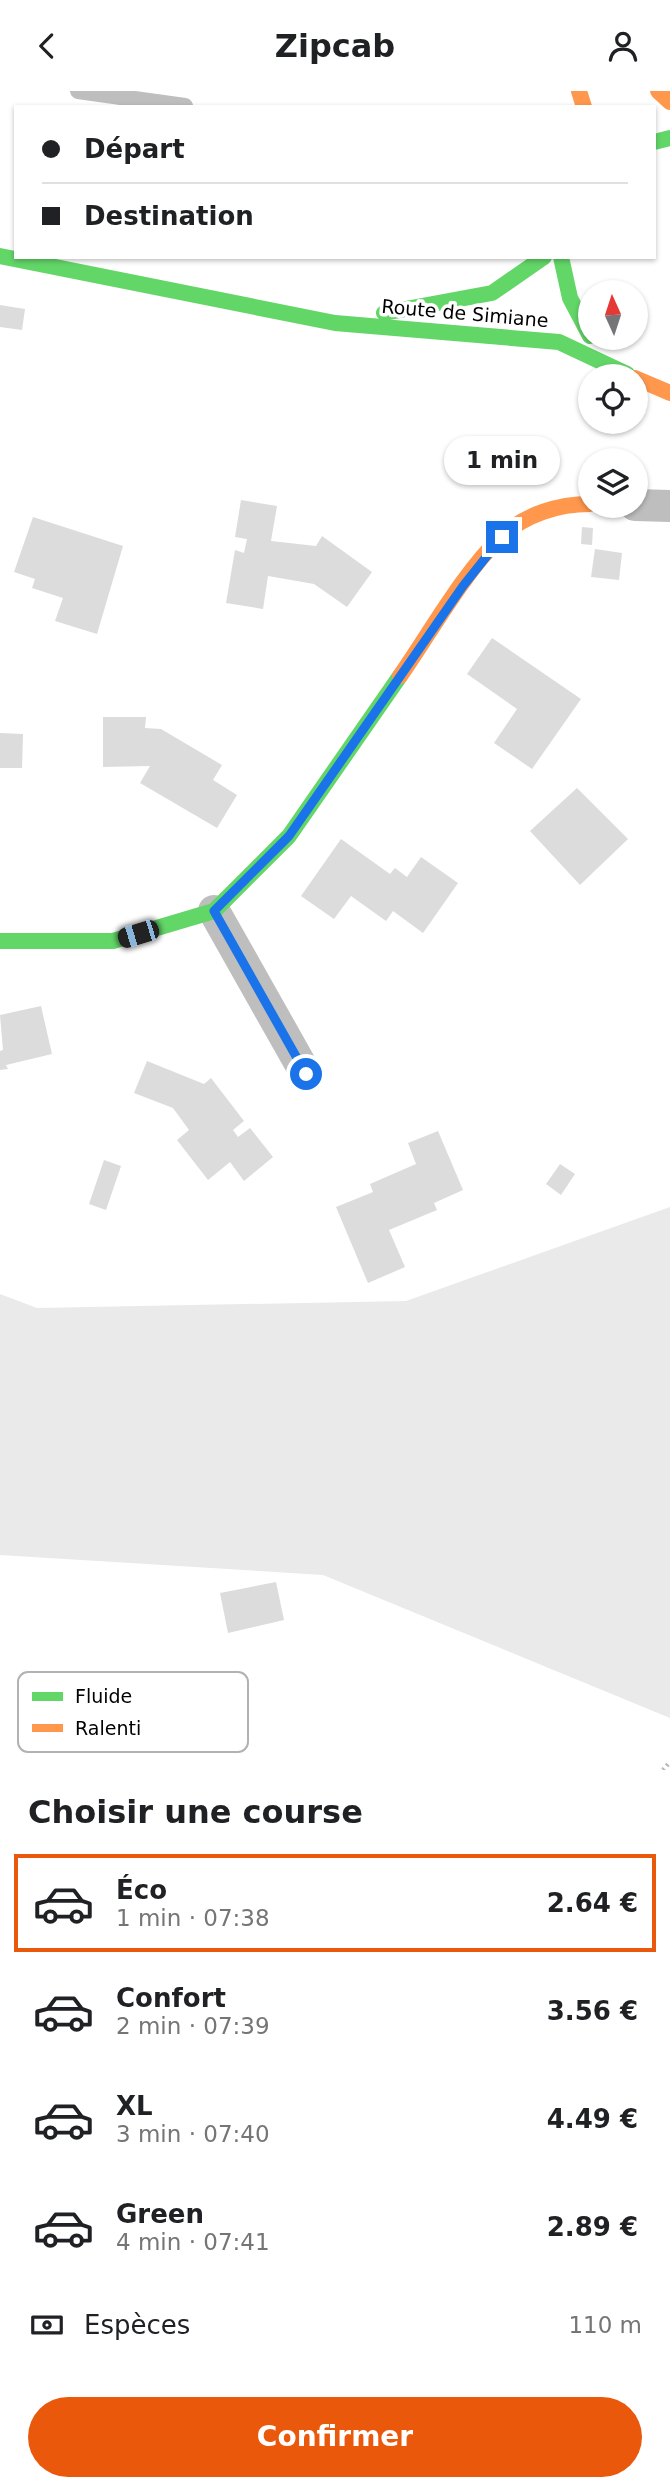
<!DOCTYPE html>
<html lang="fr">
<head>
<meta charset="utf-8">
<style>
	:root { --surface:#fff; --page:#f2f2f2; --text:#202124; --muted:#757577; --line:#e0e0e0; --accent:#ea580c }
	body { margin:0; font-family:"DejaVu Sans",sans-serif; background:var(--page); color:var(--text); height:100vh; display:flex; flex-direction:column; font-size:26px; white-space:nowrap }
	* { box-sizing:border-box; margin:0 }
	p { font-size:23px; color:var(--muted) }
	.icon { flex:none; width:38px; height:38px; fill:none; stroke:currentColor; stroke-width:2; stroke-linecap:round; stroke-linejoin:round }
	.map { position:relative; height:1679px; overflow:hidden }
	.sheet { display:flex; flex-direction:column; background:var(--surface); flex:1 }
	.sheet>* { flex:none }
	.top-card { position:absolute; left:14px; top:14px; width:642px; height:154px; border-radius:0px; box-shadow:0 2px 5px #0004; display:grid; align-content:center; height:154px; padding:0 28px; background:var(--surface) }
	.needle { width:46px; rotate:357deg }
	.fabs { position:absolute; left:578px; top:189px; display:grid; gap:14px }
	.fabs a { display:grid; place-items:center; width:70px; height:70px; border-radius:50%; background:var(--surface); box-shadow:0 2px 5px #0004; font-size:35px }
	.end { position:absolute; width:32px; height:32px; margin:-16px; border:9px solid #1a73e8; background:#fff; box-shadow:0 0 0 4px #fff }
	.from { border-radius:50% }
	.bubble { position:absolute; height:49px; border-radius:24px; background:var(--surface); box-shadow:0 2px 5px #0004; font-size:23px; font-weight:700; line-height:49px; text-align:center }
	.car { position:absolute; width:21px; height:42px; margin:-21px -10px; border-radius:9px; box-shadow:0 0 5px 2px #0007; background:linear-gradient(#222 24%,#8ab4d8 0 40%,#222 0 76%,#8ab4d8 0 86%,#222 0) }
	.top-card b { display:flex; align-items:center; gap:24px; height:66px; font-size:26px }
	.top-card b+b { border-top:2px solid var(--line) }
	.top-card i { width:18px; height:18px; background:var(--text) }
	ul { padding:0; list-style:none }
	li { display:flex; align-items:center; gap:21px; height:98px; margin:0 14px 10px; padding:0 14px; border:4px solid transparent; border-radius:0px }
	li div { flex:1 }
	li b { display:block; font-size:26px }
	li em { font-style:normal; font-weight:700 }
	li.active { border-color:var(--accent) }
	li>.icon { width:63px; height:63px; stroke-width:1.5 }
	h2 { padding:0 28px; font-size:32px; line-height:84px }
	.pay { display:flex; align-items:center; gap:18px; height:77px; padding:0 28px; font-size:26px }
	.pay p { margin-inline-start:auto }
	.primary-button { display:flex; gap:14px; margin-top:auto; padding:14px 28px }
	.primary-button a { flex:1; height:80px; border-radius:42px; background:var(--accent); color:#fff; font-size:28px; font-weight:700; line-height:80px; text-align:center }
	header { display:flex; justify-content:space-between; align-items:center; height:91px; padding:0 28px; background:var(--surface); font-size:32px; font-weight:700 }
	.map>svg:first-child { display:block }
	.green { fill:#eaeaea }
	.building { fill:#dcdcdc }
	.lines { fill:none; stroke-linecap:round; stroke-linejoin:round }
	.path { stroke:#b8b8b8; stroke-width:4.5; stroke-dasharray:2 3.5; stroke-linecap:butt }
	.lane { stroke:#bebebe; stroke-width:16 }
	.street { stroke:#bebebe; stroke-width:32 }
	.fast { stroke:#63d668; stroke-width:16 }
	.slow { stroke:#ff974d; stroke-width:16 }
	.route { stroke:#1a73e8; stroke-width:9 }
	.labels { text-anchor:middle; dominant-baseline:central; stroke-width:7; stroke-linejoin:round; paint-order:stroke }
	.street-label { font-size:19px; fill:#000; stroke:#fff }
	.key { fill:#fff; stroke:#b2b2b2; stroke-width:2 }
	.key-label { font-size:19px; fill:#000 }
</style>
</head>
<body>
<header><svg class="icon" aria-label="back" viewBox="0 0 24 24"><path d="M15 5l-7 7 7 7"/></svg>Zipcab<svg class="icon" aria-label="person" viewBox="0 0 24 24"><circle cx="12" cy="8" r="4"/><path d="M4 21q1-7 8-7t8 7"/></svg></header>
<div class="map">
<svg width="670" height="1679" viewBox="0 0 670 1679">
	<rect width="100%" height="100%" fill="#fff"/>
	<polygon class="green" points="670,1116 670,1627 323,1484 0,1464 0,1203 37,1217 406,1210"/>
	<g class="building">
		<polygon points="0,214 25,218 22,239 0,236"/>
		<polygon points="241,409 277,415 271,450 316,455 322,445 372,481 347,516 314,493 268,485 263,518 226,512 235,459 244,462 247,448 235,446"/>
		<polygon points="33,426 123,455 97,543 55,530 63,507 32,497 35,488 14,481"/>
		<polygon points="582,436 593,437 592,454 581,453"/>
		<polygon points="595,458 622,462 619,489 591,486"/>
		<polygon points="492,547 581,608 532,678 494,652 517,618 467,583"/>
		<polygon points="103,626 146,626 145,637 161,638 222,674 213,689 237,704 217,737 140,692 150,675 103,676"/>
		<polygon points="0,642 23,643 22,677 0,677"/>
		<polygon points="577,697 628,748 580,794 530,740"/>
		<polygon points="341,748 390,783 395,777 407,786 421,766 458,792 423,842 393,820 386,830 351,805 334,828 301,805"/>
		<polygon points="41,915 52,963 6,974 8,978 0,979 0,960 3,959 0,924"/>
		<polygon points="147,970 204,993 211,987 244,1030 233,1039 238,1046 250,1037 273,1066 244,1090 230,1071 208,1089 177,1049 189,1039 173,1017 134,1002"/>
		<polygon points="438,1040 463,1099 434,1112 437,1119 389,1139 405,1176 368,1192 336,1116 373,1101 370,1093 416,1073 408,1052"/>
		<polygon points="104,1069 121,1075 106,1119 89,1113"/>
		<polygon points="560,1073 575,1083 561,1104 546,1093"/>
		<polygon points="276,1491 284,1529 228,1542 220,1502"/>
	</g>
	<g class="lines">
		<polyline class="path" points="663,1679 670,1671"/>
		<polyline class="lane" points="78,0 185,15"/>
		<g class="street">
			<polyline points="635,414 670,415"/>
			<polyline points="214,820 306,983"/>
		</g>
		<g class="fast">
			<polyline points="654,51 670,47"/>
			<polyline points="0,165 335,232 559,251 627,283"/>
			<polyline points="561,166 570,207 590,245"/>
			<polyline points="384,222 492,202 544,166"/>
			<polyline points="0,850 113,850 214,820 289,745 400,585"/>
		</g>
		<g class="slow">
			<polyline points="579,0 584,16"/>
			<polyline points="658,0 670,11"/>
			<polyline points="635,287 670,302"/>
			<path d="M400,585C430,542 464,481 501,446C525,423 559,413 590,413"/>
		</g>
	</g>
	<g class="lines">
		<polyline class="route" points="306,983 214,820 289,745 463,495 502,446"/>
	</g>
	<g class="labels">
		<g class="street-label">
			<text transform="translate(465 222) rotate(5)">Route de Simiane</text>
		</g>
	</g>
	<rect x="18" y="1581" width="230" height="80" rx="10" class="key"/>
	<rect x="32" y="1601" width="31" height="9" fill="#63d668"/>
	<rect x="32" y="1633" width="31" height="8" fill="#ff974d"/>
	<g class="key-label">
		<text x="75" y="1612">Fluide</text>
		<text x="75" y="1644">Ralenti</text>
	</g>
</svg>
<div class="fabs">
<a><svg class="needle" viewBox="-14 -14 28 28"><path d="M0-13l5 13h-10z" fill="#e53935"/><path d="M0 13l5-13h-10z" fill="#757577"/></svg></a>
<a><svg class="icon" aria-label="locate" viewBox="0 0 24 24"><circle cx="12" cy="12" r="6"/><path d="M12 2v4M12 18v4M2 12h4M18 12h4"/></svg></a>
<a><svg class="icon" aria-label="layers" viewBox="0 0 24 24"><path d="M12 4l9 5-9 5-9-5zM3 14l9 5 9-5"/></svg></a>
</div>
<i class="end from" style="left:306px;top:983px"></i>
<i class="end" style="left:502px;top:446px"></i>
<div class="bubble" style="left:444px;top:345px;width:116px">1 min</div>
<i class="car" style="left:138px;top:843px;rotate:253deg"></i>
<div class="top-card">
<b><i class="from"></i>Départ</b>
<b><i></i>Destination</b>
</div>
</div>
<section class="sheet">
<h2>Choisir une course</h2>
<ul>
<li class="active"><svg class="icon" aria-label="car" viewBox="0 0 24 24"><path d="M5 17H2v-5l4-1 3-4h7l3 4 3 1v5h-3M9 17h6M6 11h13"/><circle cx="7" cy="17" r="2"/><circle cx="17" cy="17" r="2"/></svg><div><b>Éco</b><p>1 min · 07:38</p></div><em>2.64 €</em></li>
<li><svg class="icon" aria-label="car" viewBox="0 0 24 24"><path d="M5 17H2v-5l4-1 3-4h7l3 4 3 1v5h-3M9 17h6M6 11h13"/><circle cx="7" cy="17" r="2"/><circle cx="17" cy="17" r="2"/></svg><div><b>Confort</b><p>2 min · 07:39</p></div><em>3.56 €</em></li>
<li><svg class="icon" aria-label="car" viewBox="0 0 24 24"><path d="M5 17H2v-5l4-1 3-4h7l3 4 3 1v5h-3M9 17h6M6 11h13"/><circle cx="7" cy="17" r="2"/><circle cx="17" cy="17" r="2"/></svg><div><b>XL</b><p>3 min · 07:40</p></div><em>4.49 €</em></li>
<li><svg class="icon" aria-label="car" viewBox="0 0 24 24"><path d="M5 17H2v-5l4-1 3-4h7l3 4 3 1v5h-3M9 17h6M6 11h13"/><circle cx="7" cy="17" r="2"/><circle cx="17" cy="17" r="2"/></svg><div><b>Green</b><p>4 min · 07:41</p></div><em>2.89 €</em></li>
</ul>
<div class="pay"><svg class="icon" aria-label="cash" viewBox="0 0 24 24"><path d="M3 7h18v10H3z"/><circle cx="12" cy="12" r="2"/></svg>Espèces<p>110 m</p></div>
<div class="primary-button"><a>Confirmer</a></div>
</section>
</body>
</html>
